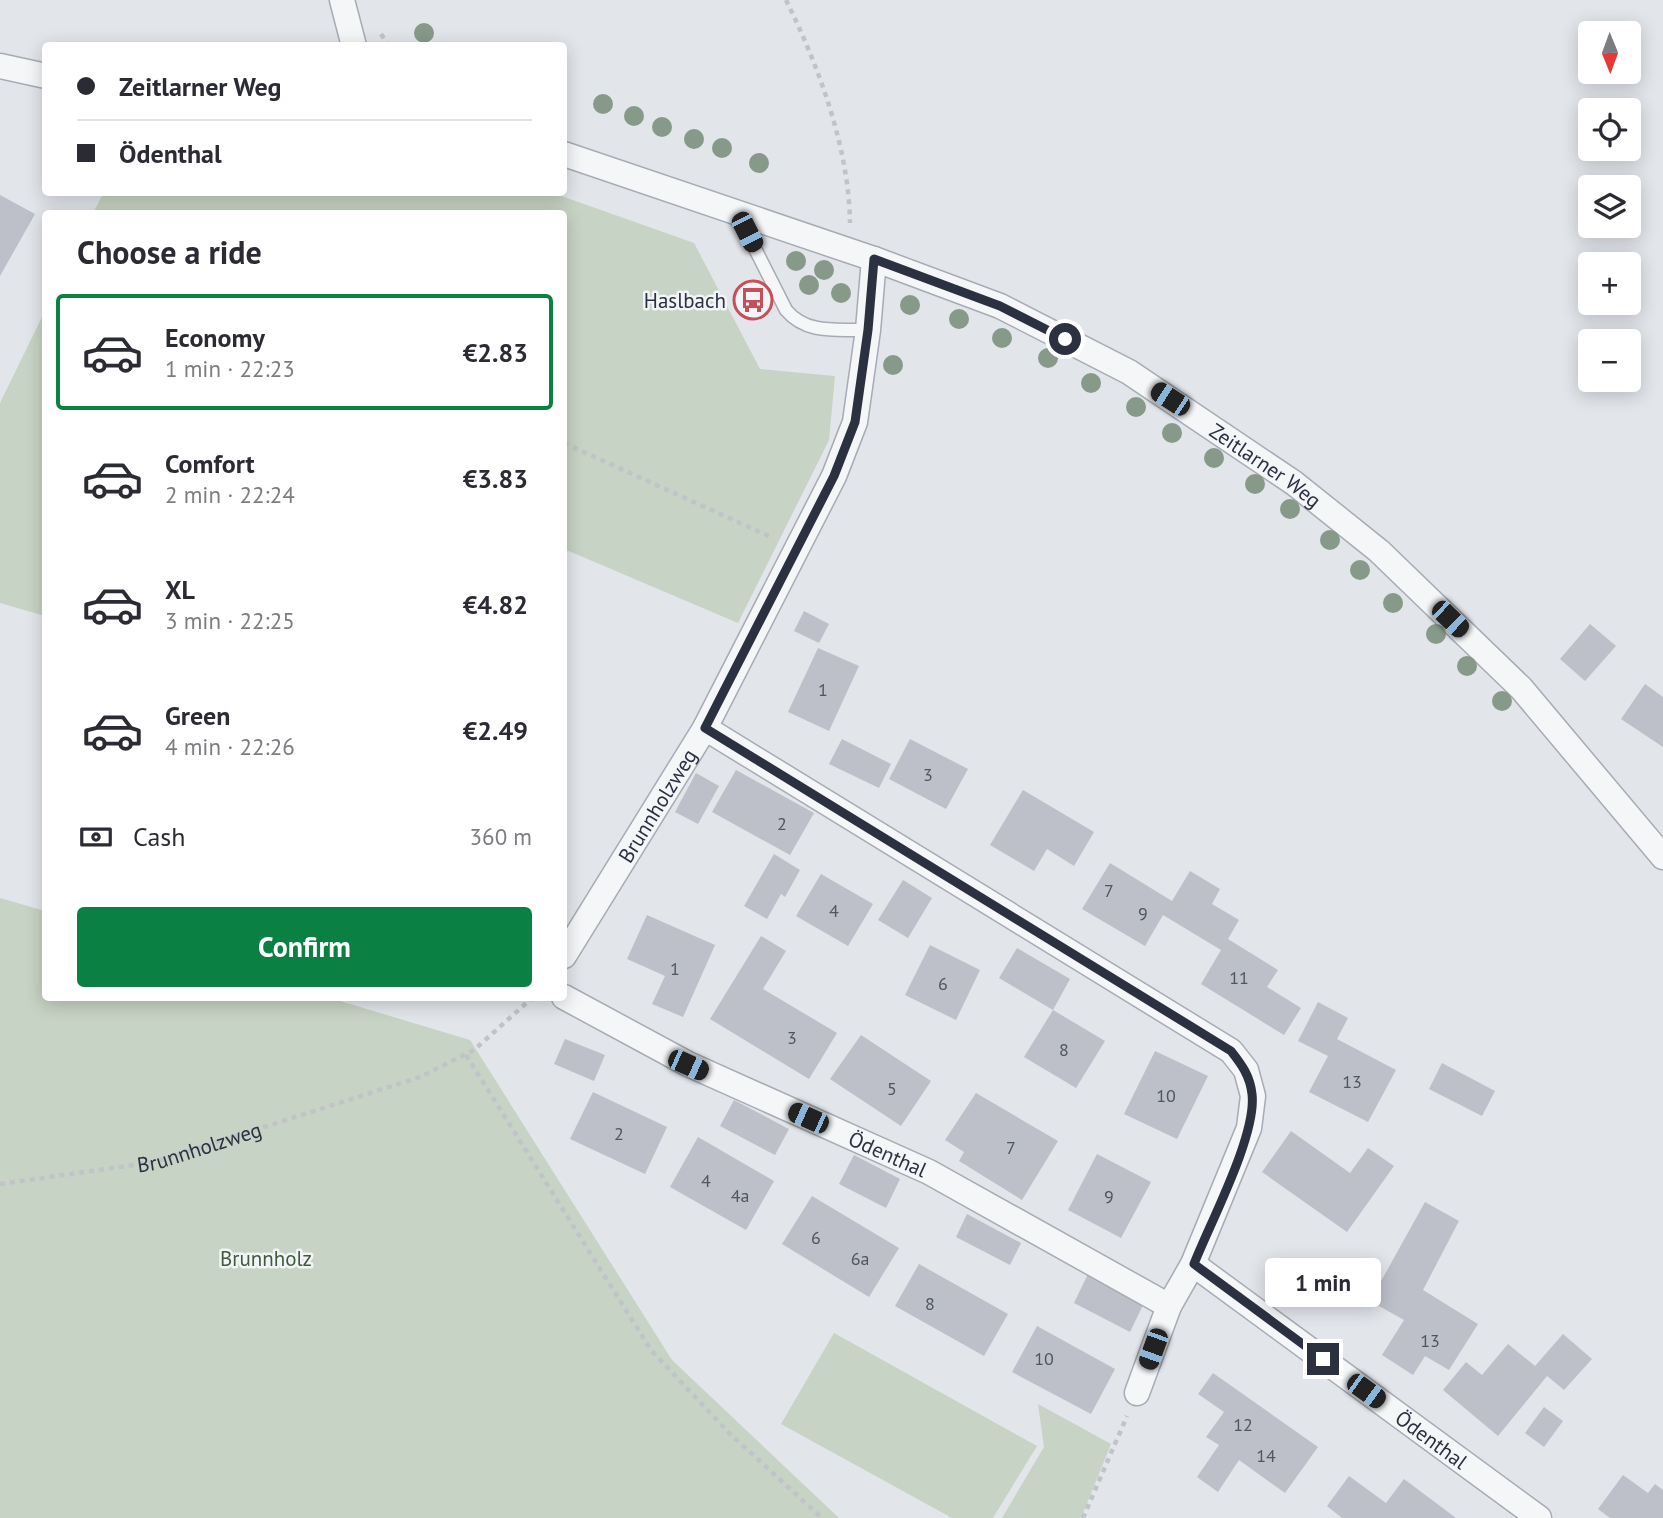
<!DOCTYPE html>
<html lang="en">
<head>
<meta charset="utf-8">
<style>
	:root { --surface:#fff; --page:#f7f7f7; --text:#2b2b33; --muted:#7c7c81; --line:#e1e1e2; --accent:#0b8043 }
	body { margin:0; font-family:"PT Sans",sans-serif; background:var(--page); color:var(--text); height:100vh; display:flex; flex-direction:column; font-size:26px; white-space:nowrap }
	* { box-sizing:border-box; margin:0 }
	p { font-size:23px; color:var(--muted) }
	.icon { flex:none; width:38px; height:38px; fill:none; stroke:currentColor; stroke-width:2; stroke-linecap:round; stroke-linejoin:round }
	.map { position:relative; flex:1; overflow:hidden }
	.details { position:absolute; left:42px; top:210px; width:525px; height:791px; display:flex; flex-direction:column; background:var(--surface); border-radius:7px; box-shadow:0 4px 18px #0003 }
	.details>* { flex:none }
	.top-card { position:absolute; left:42px; top:42px; width:525px; height:154px; border-radius:7px; box-shadow:0 4px 18px #0003; display:grid; align-content:center; height:154px; padding:0 35px; background:var(--surface) }
	.needle { width:46px; rotate:179deg }
	.fabs { position:absolute; left:1578px; top:21px; display:grid; gap:14px }
	.fabs a { display:grid; place-items:center; width:63px; height:63px; border-radius:7px; background:var(--surface); box-shadow:0 4px 18px #0003; font-size:35px }
	.end { position:absolute; width:32px; height:32px; margin:-16px; border:9px solid #2b3141; background:#fff; box-shadow:0 0 0 4px #fff }
	.from { border-radius:50% }
	.bubble { position:absolute; height:49px; border-radius:7px; background:var(--surface); box-shadow:0 4px 18px #0003; font-size:23px; font-weight:700; line-height:49px; text-align:center }
	.car { position:absolute; width:21px; height:42px; margin:-21px -10px; border-radius:9px; box-shadow:0 0 5px 2px #0007; background:linear-gradient(#222 24%,#8ab4d8 0 40%,#222 0 76%,#8ab4d8 0 86%,#222 0) }
	.top-card b { display:flex; align-items:center; gap:24px; height:66px; font-size:26px }
	.top-card b+b { border-top:2px solid var(--line) }
	.top-card i { width:18px; height:18px; background:var(--text) }
	ul { padding:0; list-style:none }
	li { display:flex; align-items:center; gap:21px; height:116px; margin:0 14px 10px; padding:0 21px; border:4px solid transparent; border-radius:7px }
	li div { flex:1 }
	li b { display:block; font-size:26px }
	li em { font-style:normal; font-weight:700 }
	li.selected { border-color:var(--accent) }
	li>.icon { width:63px; height:63px; stroke-width:1.5 }
	h2 { padding:0 35px; font-size:32px; line-height:84px }
	.pay { display:flex; align-items:center; gap:18px; height:77px; padding:0 35px; font-size:26px }
	.pay p { margin-inline-start:auto }
	.button { display:flex; gap:14px; margin-top:auto; padding:14px 35px }
	.button a { flex:1; height:80px; border-radius:7px; background:var(--accent); color:#fff; font-size:28px; font-weight:700; line-height:80px; text-align:center }
	.map>svg:first-child { display:block }
	.green { fill:#c7d3c4 }
	.building { fill:#bdc0c9 }
	.lines { fill:none; stroke-linecap:round; stroke-linejoin:round }
	.service-casing { stroke:#a7abb4; stroke-width:15 }
	.minor-casing { stroke:#a7abb4; stroke-width:27 }
	.path { stroke:#c0c3c8; stroke-width:4.5; stroke-dasharray:5 5; stroke-linecap:butt }
	.service { stroke:#f5f6f8; stroke-width:12 }
	.minor { stroke:#f5f6f8; stroke-width:24 }
	.tree { fill:#879a89 }
	.route { stroke:#2b3141; stroke-width:9 }
	.labels { text-anchor:middle; dominant-baseline:central; stroke-width:5; stroke-linejoin:round; paint-order:stroke }
	.number-label { font-size:18px; fill:#505563 }
	.poi-label { font-size:21px; fill:#2b3141; stroke:#f2f4f7; text-anchor:end }
	.street-label { font-size:21px; fill:#2b3141; stroke:#f2f4f7 }
	.park-label { font-size:21px; fill:#3d5c3a; stroke:#f2f4f7 }
</style>
</head>
<body>
<div class="map">
<svg width="1663" height="1518" viewBox="0 0 1663 1518">
	<rect width="100%" height="100%" fill="#e2e5ea"/>
	<g class="green">
		<polygon points="104,192 553,193 694,243 760,369 835,376 829,440 738,623 564,549 564,214 93,213"/>
		<polygon points="45,311 45,616 0,603 0,403"/>
		<polygon points="0,898 45,911 46,998 330,998 470,1040 672,1360 839,1518 0,1518"/>
		<polygon points="834,1333 1037,1446 993,1518 952,1518 781,1424"/>
		<polygon points="1038,1404 1111,1444 1081,1518 1002,1518 1044,1447"/>
	</g>
	<g class="building">
		<polygon points="0,195 35,214 0,276"/>
		<polygon points="804,611 829,624 819,643 794,631"/>
		<polygon points="1590,624 1616,646 1585,681 1560,659"/>
		<polygon points="818,648 859,666 829,731 788,712"/>
		<polygon points="1645,684 1663,697 1663,747 1621,719"/>
		<polygon points="842,739 891,764 879,788 829,764"/>
		<polygon points="910,739 968,769 946,809 889,779"/>
		<polygon points="736,770 814,813 790,855 712,812"/>
		<polygon points="696,773 719,786 698,824 675,812"/>
		<polygon points="1023,790 1094,832 1074,866 1047,849 1034,871 990,845"/>
		<polygon points="774,854 800,870 785,897 781,894 767,919 744,906"/>
		<polygon points="1110,863 1172,901 1190,871 1220,889 1212,904 1239,920 1228,939 1278,970 1267,987 1301,1008 1284,1035 1201,984 1221,950 1163,915 1145,946 1082,909"/>
		<polygon points="821,874 873,904 848,946 796,916"/>
		<polygon points="903,880 932,898 908,938 878,920"/>
		<polygon points="647,915 715,945 683,1017 652,1004 665,976 627,959"/>
		<polygon points="761,936 786,951 763,989 837,1033 809,1079 710,1019"/>
		<polygon points="930,945 980,970 956,1020 905,995"/>
		<polygon points="1017,948 1070,979 1053,1010 999,978"/>
		<polygon points="1318,1002 1348,1018 1337,1039 1396,1070 1368,1122 1309,1092 1328,1056 1298,1041"/>
		<polygon points="1053,1010 1105,1041 1076,1088 1024,1057"/>
		<polygon points="861,1035 931,1081 901,1126 830,1079"/>
		<polygon points="565,1039 605,1055 594,1081 554,1064"/>
		<polygon points="1155,1051 1208,1076 1177,1139 1124,1114"/>
		<polygon points="1442,1063 1495,1091 1482,1116 1429,1089"/>
		<polygon points="593,1092 667,1127 645,1174 570,1139"/>
		<polygon points="976,1093 1058,1141 1022,1200 959,1161 964,1152 945,1140"/>
		<polygon points="734,1100 789,1129 775,1155 720,1126"/>
		<polygon points="1291,1131 1350,1173 1368,1148 1394,1166 1347,1232 1262,1172"/>
		<polygon points="698,1137 774,1181 746,1230 670,1187"/>
		<polygon points="1097,1154 1151,1182 1121,1238 1068,1210"/>
		<polygon points="854,1155 900,1179 886,1208 839,1184"/>
		<polygon points="812,1196 899,1248 869,1297 782,1244"/>
		<polygon points="1425,1202 1459,1221 1423,1290 1478,1324 1449,1370 1425,1356 1413,1375 1382,1355 1404,1320 1370,1301"/>
		<polygon points="967,1214 1021,1243 1010,1265 956,1237"/>
		<polygon points="919,1264 1008,1314 984,1356 895,1306"/>
		<polygon points="1088,1274 1144,1303 1130,1332 1074,1303"/>
		<polygon points="1037,1326 1115,1369 1091,1414 1012,1372"/>
		<polygon points="1563,1334 1592,1359 1564,1390 1547,1376 1498,1436 1443,1390 1466,1362 1482,1375 1508,1344 1535,1366"/>
		<polygon points="1213,1373 1318,1447 1285,1493 1239,1460 1218,1492 1197,1477 1219,1445 1206,1437 1224,1412 1198,1394"/>
		<polygon points="1544,1407 1563,1421 1544,1447 1525,1433"/>
		<polygon points="1623,1475 1648,1493 1655,1484 1663,1490 1663,1518 1610,1518 1598,1509"/>
		<polygon points="1349,1476 1386,1503 1404,1479 1456,1518 1342,1518 1327,1506"/>
	</g>
	<g class="lines">
		<defs>
			<path id="service" d="M738,215L786,310C807,335 837,329 868,330"/>
			<g id="minor">
				<polyline points="342,0 354,46"/>
				<polyline points="0,66 46,76"/>
				<path id="s2" d="M564,154L874,259L1000,306L1129,372L1294,483L1379,551L1521,688L1663,857"/>
				<path id="s3" d="M564,956L705,728L834,476L855,422L868,330L874,259"/>
				<path id="s4" d="M564,997L688,1064L929,1172L1169,1306L1193,1264L1249,1128L1253,1096L1246,1070L1231,1051L705,728"/>
				<path id="s5" d="M1193,1264L1539,1518"/>
				<polyline points="1137,1393 1169,1306"/>
			</g>
		</defs>
		<use href="#service" class="service-casing"/>
		<use href="#minor" class="minor-casing"/>
		<g class="path">
			<path d="M786,0C819,67 849,148 850,223"/>
			<polyline points="381,34 389,46"/>
			<polyline points="564,443 773,538"/>
			<polyline points="466,1055 651,1350 729,1433 822,1518"/>
			<path id="s1" d="M0,1184L155,1162L420,1077L474,1050L532,998"/>
			<polyline points="1083,1518 1127,1416"/>
		</g>
		<use href="#service" class="service"/>
		<use href="#minor" class="minor"/>
	</g>
	<g class="tree">
		<circle cx="424" cy="33" r="10"/>
		<circle cx="603" cy="104" r="10"/>
		<circle cx="634" cy="116" r="10"/>
		<circle cx="662" cy="127" r="10"/>
		<circle cx="694" cy="139" r="10"/>
		<circle cx="722" cy="148" r="10"/>
		<circle cx="759" cy="163" r="10"/>
		<circle cx="796" cy="261" r="10"/>
		<circle cx="824" cy="270" r="10"/>
		<circle cx="809" cy="285" r="10"/>
		<circle cx="841" cy="293" r="10"/>
		<circle cx="910" cy="305" r="10"/>
		<circle cx="959" cy="319" r="10"/>
		<circle cx="1002" cy="338" r="10"/>
		<circle cx="1048" cy="358" r="10"/>
		<circle cx="893" cy="365" r="10"/>
		<circle cx="1091" cy="383" r="10"/>
		<circle cx="1136" cy="407" r="10"/>
		<circle cx="1172" cy="433" r="10"/>
		<circle cx="1214" cy="458" r="10"/>
		<circle cx="1255" cy="484" r="10"/>
		<circle cx="1290" cy="509" r="10"/>
		<circle cx="1330" cy="540" r="10"/>
		<circle cx="1360" cy="570" r="10"/>
		<circle cx="1393" cy="603" r="10"/>
		<circle cx="1436" cy="634" r="10"/>
		<circle cx="1467" cy="666" r="10"/>
		<circle cx="1502" cy="701" r="10"/>
	</g>
	<g class="lines">
		<path class="route" d="M1065,339L1000,306L874,259L868,330L855,422L834,476L705,728L1231,1051C1242,1065 1250,1076 1252,1094C1257,1135 1210,1223 1194,1264L1323,1359"/>
	</g>
	<defs>
		<symbol id="bus-ring" viewBox="-11 -11 22 22"><circle r="9.5" fill="#f2f4f7" stroke="#c65057" stroke-width="1.5"/><path d="M-5-6H5V4H4V6H2V4H-2V6H-4V4H-5ZM-3.5-4V0h7V-4ZM-3.5 1.2v1.5H-2V1.2ZM2 1.2v1.5H3.5V1.2Z" fill="#c65057"/></symbol>
	</defs>
	<g fill-rule="evenodd">
		<use href="#bus-ring" x="731" y="278" width="44" height="44"/>
	</g>
	<g class="labels">
		<g class="number-label">
			<text x="823" y="689">1</text>
			<text x="928" y="774">3</text>
			<text x="782" y="823">2</text>
			<text x="1109" y="890">7</text>
			<text x="834" y="910">4</text>
			<text x="1143" y="913">9</text>
			<text x="675" y="968">1</text>
			<text x="1239" y="977">11</text>
			<text x="943" y="983">6</text>
			<text x="792" y="1037">3</text>
			<text x="1064" y="1049">8</text>
			<text x="1352" y="1081">13</text>
			<text x="892" y="1088">5</text>
			<text x="1166" y="1095">10</text>
			<text x="619" y="1133">2</text>
			<text x="1011" y="1147">7</text>
			<text x="706" y="1180">4</text>
			<text x="740" y="1195">4a</text>
			<text x="1109" y="1196">9</text>
			<text x="816" y="1237">6</text>
			<text x="860" y="1258">6a</text>
			<text x="930" y="1303">8</text>
			<text x="1430" y="1340">13</text>
			<text x="1044" y="1358">10</text>
			<text x="1243" y="1424">12</text>
			<text x="1266" y="1455">14</text>
		</g>
		<g class="poi-label">
			<text x="726" y="300">Haslbach</text>
		</g>
		<g class="street-label">
			<text stroke="none"><textPath href="#s2" startOffset="772">Zeitlarner Weg</textPath></text>
			<text stroke="none"><textPath href="#s3" startOffset="177">Brunnholzweg</textPath></text>
			<text stroke="none"><textPath href="#s1" startOffset="203">Brunnholzweg</textPath></text>
			<text stroke="none"><textPath href="#s4" startOffset="360">Ödenthal</textPath></text>
			<text stroke="none"><textPath href="#s5" startOffset="296">Ödenthal</textPath></text>
		</g>
		<g class="park-label">
			<text x="266" y="1258">Brunnholz</text>
		</g>
	</g>
</svg>
<div class="fabs">
<a><svg class="needle" viewBox="-14 -14 28 28"><path d="M0-13l5 13h-10z" fill="#e53935"/><path d="M0 13l5-13h-10z" fill="#7c7c81"/></svg></a>
<a><svg class="icon" aria-label="locate" viewBox="0 0 24 24"><circle cx="12" cy="12" r="6"/><path d="M12 2v4M12 18v4M2 12h4M18 12h4"/></svg></a>
<a><svg class="icon" aria-label="layers" viewBox="0 0 24 24"><path d="M12 4l9 5-9 5-9-5zM3 14l9 5 9-5"/></svg></a>
<a>+</a>
<a>−</a>
</div>
<i class="end from" style="left:1065px;top:339px"></i>
<i class="end" style="left:1323px;top:1359px"></i>
<div class="bubble" style="left:1265px;top:1258px;width:116px">1 min</div>
<i class="car" style="left:747px;top:232px;rotate:153deg"></i>
<i class="car" style="left:1170px;top:399px;rotate:303deg"></i>
<i class="car" style="left:1450px;top:619px;rotate:134deg"></i>
<i class="car" style="left:688px;top:1065px;rotate:114deg"></i>
<i class="car" style="left:808px;top:1118px;rotate:294deg"></i>
<i class="car" style="left:1153px;top:1349px;rotate:200deg"></i>
<i class="car" style="left:1366px;top:1391px;rotate:126deg"></i>
<div class="top-card">
<b><i class="from"></i>Zeitlarner Weg</b>
<b><i></i>Ödenthal</b>
</div>
<section class="details">
<h2>Choose a ride</h2>
<ul>
<li class="selected"><svg class="icon" aria-label="car" viewBox="0 0 24 24"><path d="M5 17H2v-5l4-1 3-4h7l3 4 3 1v5h-3M9 17h6M6 11h13"/><circle cx="7" cy="17" r="2"/><circle cx="17" cy="17" r="2"/></svg><div><b>Economy</b><p>1 min · 22:23</p></div><em>€2.83</em></li>
<li><svg class="icon" aria-label="car" viewBox="0 0 24 24"><path d="M5 17H2v-5l4-1 3-4h7l3 4 3 1v5h-3M9 17h6M6 11h13"/><circle cx="7" cy="17" r="2"/><circle cx="17" cy="17" r="2"/></svg><div><b>Comfort</b><p>2 min · 22:24</p></div><em>€3.83</em></li>
<li><svg class="icon" aria-label="car" viewBox="0 0 24 24"><path d="M5 17H2v-5l4-1 3-4h7l3 4 3 1v5h-3M9 17h6M6 11h13"/><circle cx="7" cy="17" r="2"/><circle cx="17" cy="17" r="2"/></svg><div><b>XL</b><p>3 min · 22:25</p></div><em>€4.82</em></li>
<li><svg class="icon" aria-label="car" viewBox="0 0 24 24"><path d="M5 17H2v-5l4-1 3-4h7l3 4 3 1v5h-3M9 17h6M6 11h13"/><circle cx="7" cy="17" r="2"/><circle cx="17" cy="17" r="2"/></svg><div><b>Green</b><p>4 min · 22:26</p></div><em>€2.49</em></li>
</ul>
<div class="pay"><svg class="icon" aria-label="cash" viewBox="0 0 24 24"><path d="M3 7h18v10H3z"/><circle cx="12" cy="12" r="2"/></svg>Cash<p>360 m</p></div>
<div class="button"><a>Confirm</a></div>
</section>
</div>
</body>
</html>
